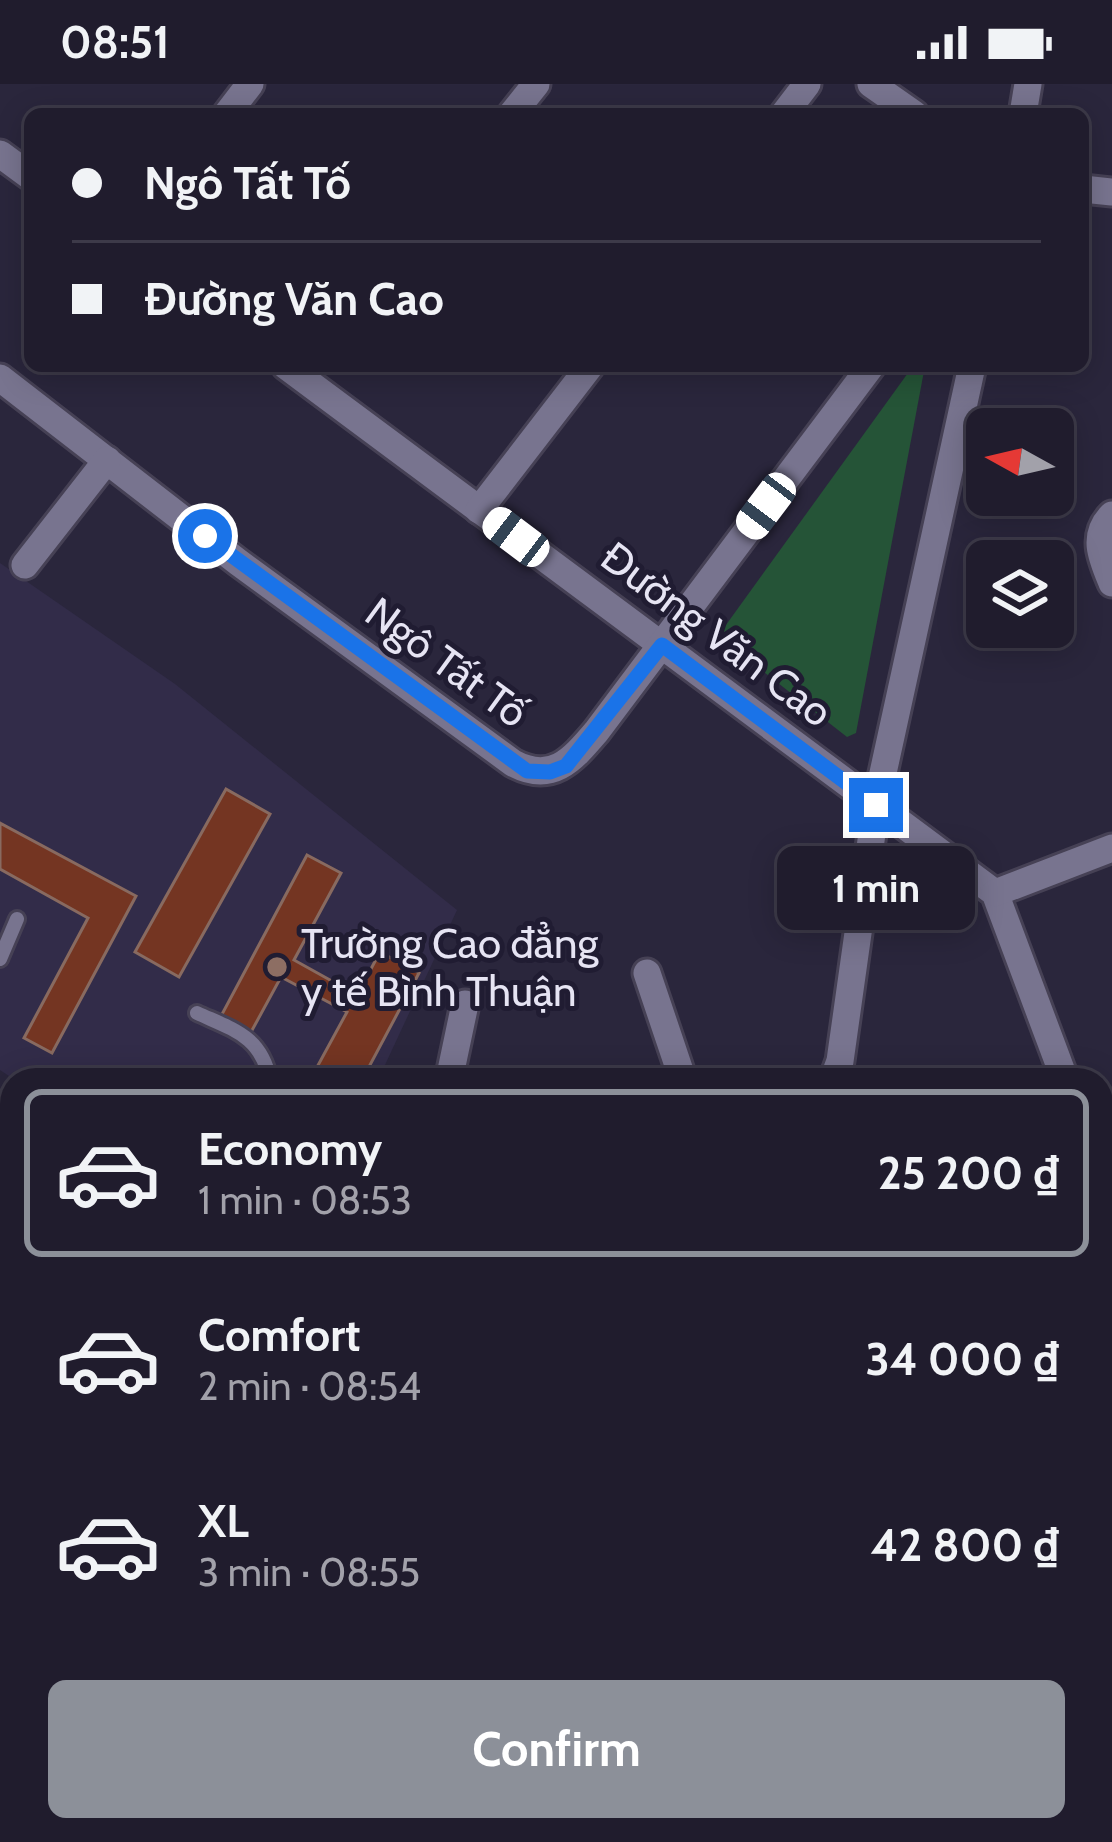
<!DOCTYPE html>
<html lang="en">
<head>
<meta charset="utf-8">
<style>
	:root { --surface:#201c2d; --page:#282535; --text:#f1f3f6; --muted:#a2a1aa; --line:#3d3a49; --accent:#8c9099 }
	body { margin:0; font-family:Cabin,sans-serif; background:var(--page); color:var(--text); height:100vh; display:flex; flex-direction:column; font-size:45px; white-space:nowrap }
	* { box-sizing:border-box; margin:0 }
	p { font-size:39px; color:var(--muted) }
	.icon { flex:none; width:66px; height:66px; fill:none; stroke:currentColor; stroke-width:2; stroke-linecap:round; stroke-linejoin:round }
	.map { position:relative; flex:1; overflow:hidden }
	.details { position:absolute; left:0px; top:984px; width:1113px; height:774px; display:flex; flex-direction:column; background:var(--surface); border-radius:36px 36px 0 0; box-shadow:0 6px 30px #0003,0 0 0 3px var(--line) }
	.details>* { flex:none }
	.top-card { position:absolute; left:24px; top:24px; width:1065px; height:264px; border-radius:18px; box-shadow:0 6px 30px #0003,0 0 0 3px var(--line); display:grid; align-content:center; height:264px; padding:0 48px; background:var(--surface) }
	.needle { width:78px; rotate:278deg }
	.tools { position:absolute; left:966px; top:324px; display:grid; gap:24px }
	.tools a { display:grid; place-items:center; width:108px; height:108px; border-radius:18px; background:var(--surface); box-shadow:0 6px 30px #0003,0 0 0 3px var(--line); font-size:60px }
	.end { position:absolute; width:54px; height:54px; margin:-27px; border:15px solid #1a73e8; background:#fff; box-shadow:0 0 0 6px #fff }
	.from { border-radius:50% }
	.bubble { position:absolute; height:84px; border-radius:18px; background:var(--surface); box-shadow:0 6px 30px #0003,0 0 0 3px var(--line); font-size:39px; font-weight:800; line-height:84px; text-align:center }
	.car { position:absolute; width:36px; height:72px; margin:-36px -18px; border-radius:15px; box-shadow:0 0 9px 3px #0007; background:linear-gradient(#fff 24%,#345 0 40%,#fff 0 76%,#345 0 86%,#fff 0) }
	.top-card b { display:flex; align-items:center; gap:42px; height:114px; font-size:45px }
	.top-card b+b { border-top:3px solid var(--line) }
	.top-card i { width:30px; height:30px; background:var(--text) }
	ul { padding:21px 0 0; list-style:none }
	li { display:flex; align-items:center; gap:36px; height:168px; margin:0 24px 18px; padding:0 24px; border:6px solid transparent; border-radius:18px }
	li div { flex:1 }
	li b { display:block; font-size:45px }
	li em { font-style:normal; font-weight:800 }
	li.current { border-color:var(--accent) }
	li>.icon { width:108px; height:108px; stroke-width:1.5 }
	.action { display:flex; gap:24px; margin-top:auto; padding:24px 48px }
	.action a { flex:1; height:138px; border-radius:18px; background:var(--accent); color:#fff; font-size:48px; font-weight:800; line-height:138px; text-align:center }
	.status { display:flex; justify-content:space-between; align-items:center; height:84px; padding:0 60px; background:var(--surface); direction:ltr }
	.status svg { height:33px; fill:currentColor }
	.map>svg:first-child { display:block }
	.built { fill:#322c49 }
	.green { fill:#255437 }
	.building { fill:#743522; stroke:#886a60; stroke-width:3 }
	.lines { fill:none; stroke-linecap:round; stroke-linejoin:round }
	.lane-casing { stroke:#464155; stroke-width:20 }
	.street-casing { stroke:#464155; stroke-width:33 }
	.secondary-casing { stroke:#464155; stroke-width:42 }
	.lane { stroke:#78748f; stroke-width:14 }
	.street { stroke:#78748f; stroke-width:27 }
	.secondary { stroke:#78748f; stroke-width:36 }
	.route { stroke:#1a73e8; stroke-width:15 }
	.education-dot { fill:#8d6e63; stroke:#201c32; stroke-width:4.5 }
	.labels { text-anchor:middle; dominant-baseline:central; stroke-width:10; stroke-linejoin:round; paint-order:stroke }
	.street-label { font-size:42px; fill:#e6e4f3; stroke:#201c32 }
	.poi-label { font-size:42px; fill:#e6e4f3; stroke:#201c32; text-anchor:start }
</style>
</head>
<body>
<div class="status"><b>08:51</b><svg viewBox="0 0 49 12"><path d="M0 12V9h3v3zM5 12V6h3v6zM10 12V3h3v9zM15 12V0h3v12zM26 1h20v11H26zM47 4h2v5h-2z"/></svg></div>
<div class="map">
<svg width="1112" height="1758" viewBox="0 0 1112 1758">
	<rect width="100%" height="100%" fill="#2a263c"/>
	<polygon class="built" points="0,479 175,600 457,826 378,996 15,996 0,986"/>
	<polygon class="green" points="913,282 924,287 856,649 847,653 718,552"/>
	<g class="building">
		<polygon points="226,705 270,730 179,893 135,868"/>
		<polygon points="0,739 136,812 52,969 24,954 88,834 0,785"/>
		<polygon points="307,771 341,789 294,876 357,911 380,868 419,889 362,996 310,996 347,928 281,893 250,950 220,934"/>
	</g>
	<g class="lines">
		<defs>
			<g id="lane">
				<polyline points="0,875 17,835"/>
				<path d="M197,929C234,946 261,952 270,996"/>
			</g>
			<g id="street">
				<polyline points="871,0 914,30"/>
				<polyline points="227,30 250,0"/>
				<polyline points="512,30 536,0"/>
				<polyline points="784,30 807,0"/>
				<polyline points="1023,30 1028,0"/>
				<polyline points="0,70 30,92"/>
				<polyline points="1083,105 1112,108"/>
				<polyline points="286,282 995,809 1065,996"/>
				<path d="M0,294L238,478L513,679C552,700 572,676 596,648L871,282"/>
				<polyline points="479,426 590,282"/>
				<path d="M1112,431C1091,452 1102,475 1112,499"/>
				<polyline points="25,481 107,376"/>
				<polyline points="995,809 1112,764"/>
				<polyline points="647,889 683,996"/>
				<polyline points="449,996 465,920"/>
				<polyline points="833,996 840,977 876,721 972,282"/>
				<polyline points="1101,1094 1112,1124"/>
				<polyline points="1101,1182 1112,1177"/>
				<polyline points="0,1294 12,1298"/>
				<polyline points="0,1551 12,1553"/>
				<polyline points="278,1758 283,1746"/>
				<polyline points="979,1758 980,1746"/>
			</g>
			<g id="secondary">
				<polyline points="0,1047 12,1055"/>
				<polyline points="1094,1746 1112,1756"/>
			</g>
		</defs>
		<use href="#lane" class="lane-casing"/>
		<use href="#street" class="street-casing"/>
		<use href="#secondary" class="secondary-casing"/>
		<use href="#lane" class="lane"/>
		<use href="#street" class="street"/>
		<use href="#secondary" class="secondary"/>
	</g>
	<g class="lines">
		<polyline class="route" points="205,452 527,687 550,688 566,682 662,561 876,721"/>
	</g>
	<circle class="education-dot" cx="277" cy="883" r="12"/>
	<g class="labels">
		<g class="street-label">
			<text transform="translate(717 550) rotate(37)">Đường Văn Cao</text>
			<text transform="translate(447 578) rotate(36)">Ngô Tất Tố</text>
		</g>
		<g class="poi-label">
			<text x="301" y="859">Trường Cao đẳng<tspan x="301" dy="48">y tế Bình Thuận</tspan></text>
		</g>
	</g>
</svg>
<div class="tools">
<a><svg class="needle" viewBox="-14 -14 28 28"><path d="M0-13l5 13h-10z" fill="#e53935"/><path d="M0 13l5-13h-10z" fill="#a2a1aa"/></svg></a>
<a><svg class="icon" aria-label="layers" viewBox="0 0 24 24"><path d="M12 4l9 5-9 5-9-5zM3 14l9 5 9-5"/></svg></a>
</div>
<i class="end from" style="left:205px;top:452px"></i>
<i class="end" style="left:876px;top:721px"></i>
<div class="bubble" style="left:777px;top:762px;width:198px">1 min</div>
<i class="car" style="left:766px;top:422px;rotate:217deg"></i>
<i class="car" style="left:516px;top:453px;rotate:307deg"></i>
<div class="top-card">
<b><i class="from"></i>Ngô Tất Tố</b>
<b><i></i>Đường Văn Cao</b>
</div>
<section class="details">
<ul>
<li class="current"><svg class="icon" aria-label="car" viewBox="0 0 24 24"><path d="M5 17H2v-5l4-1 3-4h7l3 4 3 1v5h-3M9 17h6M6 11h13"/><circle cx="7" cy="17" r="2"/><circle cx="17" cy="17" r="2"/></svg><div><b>Economy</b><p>1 min · 08:53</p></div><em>25 200 ₫</em></li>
<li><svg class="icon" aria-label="car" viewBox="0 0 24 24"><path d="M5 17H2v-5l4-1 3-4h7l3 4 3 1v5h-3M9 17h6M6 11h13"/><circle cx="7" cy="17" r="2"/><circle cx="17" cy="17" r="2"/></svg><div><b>Comfort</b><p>2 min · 08:54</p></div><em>34 000 ₫</em></li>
<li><svg class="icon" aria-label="car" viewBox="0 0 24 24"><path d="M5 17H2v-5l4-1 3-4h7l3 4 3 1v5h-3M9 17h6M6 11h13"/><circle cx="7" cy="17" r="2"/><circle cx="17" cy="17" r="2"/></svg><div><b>XL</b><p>3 min · 08:55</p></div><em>42 800 ₫</em></li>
</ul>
<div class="action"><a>Confirm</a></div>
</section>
</div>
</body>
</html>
